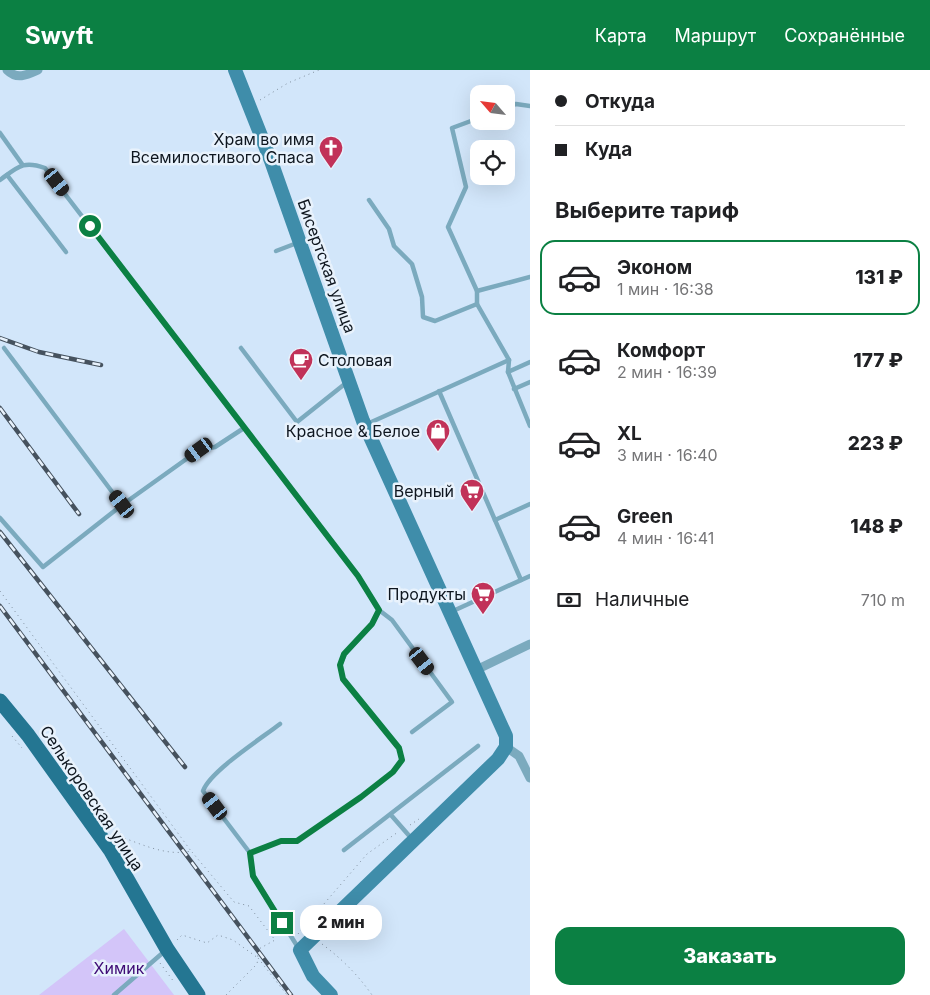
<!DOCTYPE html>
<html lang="ru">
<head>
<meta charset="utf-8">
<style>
	:root { --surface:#fff; --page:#f6f6f6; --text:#202124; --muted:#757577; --line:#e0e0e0; --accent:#0b8043 }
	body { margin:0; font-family:Inter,sans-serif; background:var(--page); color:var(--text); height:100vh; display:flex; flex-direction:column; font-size:19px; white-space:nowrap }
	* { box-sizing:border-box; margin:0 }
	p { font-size:16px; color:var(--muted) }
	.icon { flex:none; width:28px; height:28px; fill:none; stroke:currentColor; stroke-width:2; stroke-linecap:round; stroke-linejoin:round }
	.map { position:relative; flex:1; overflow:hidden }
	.panel { display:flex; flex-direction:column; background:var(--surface); width:400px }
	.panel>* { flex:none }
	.hud { display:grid; align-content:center; height:110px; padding:0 25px; background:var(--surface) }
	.needle { width:32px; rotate:298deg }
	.controls { position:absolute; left:470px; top:15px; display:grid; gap:10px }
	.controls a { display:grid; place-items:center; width:45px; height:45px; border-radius:10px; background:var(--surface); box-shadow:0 5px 20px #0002; font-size:25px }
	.end { position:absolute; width:22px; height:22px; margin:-11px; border:6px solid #0b8043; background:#fff; box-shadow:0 0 0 2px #fff }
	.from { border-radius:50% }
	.bubble { position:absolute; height:35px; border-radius:15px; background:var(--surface); box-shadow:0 5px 20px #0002; font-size:16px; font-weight:800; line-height:35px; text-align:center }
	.car { position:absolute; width:15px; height:30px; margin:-15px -8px; border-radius:6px; box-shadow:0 0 4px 1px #0007; background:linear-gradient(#222 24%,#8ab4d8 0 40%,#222 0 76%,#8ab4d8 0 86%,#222 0) }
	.hud b { display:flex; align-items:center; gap:18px; height:48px; font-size:19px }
	.hud b+b { border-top:1px solid var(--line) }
	.hud i { width:12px; height:12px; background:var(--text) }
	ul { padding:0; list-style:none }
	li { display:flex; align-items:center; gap:15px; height:75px; margin:0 10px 8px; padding:0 15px; border:2px solid transparent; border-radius:15px }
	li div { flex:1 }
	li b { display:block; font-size:19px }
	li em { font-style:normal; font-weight:800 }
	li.active { border-color:var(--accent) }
	li>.icon { width:45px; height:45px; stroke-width:1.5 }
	h2 { padding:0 25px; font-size:22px; line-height:60px }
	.pay { display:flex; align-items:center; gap:12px; height:55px; padding:0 25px; font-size:19px }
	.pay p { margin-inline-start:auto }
	.button { display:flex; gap:10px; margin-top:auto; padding:10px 25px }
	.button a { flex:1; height:58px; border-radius:15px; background:var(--accent); color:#fff; font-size:20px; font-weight:800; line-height:58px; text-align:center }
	header { display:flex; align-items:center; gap:30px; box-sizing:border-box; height:70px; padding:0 25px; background:var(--accent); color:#fff }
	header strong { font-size:24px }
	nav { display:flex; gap:28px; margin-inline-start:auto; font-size:18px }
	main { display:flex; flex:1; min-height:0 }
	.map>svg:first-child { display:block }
	.green { fill:#d3c5f9 }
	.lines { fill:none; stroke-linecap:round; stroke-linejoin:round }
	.path { stroke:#7f8e9d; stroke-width:1; stroke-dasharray:1 4; stroke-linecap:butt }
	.service { stroke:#7baabe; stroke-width:4.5 }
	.minor { stroke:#7baabe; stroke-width:9 }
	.secondary { stroke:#3f8daa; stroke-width:14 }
	.primary { stroke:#247692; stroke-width:15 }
	.rail-casing { stroke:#46525e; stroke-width:4.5 }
	.rail { stroke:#e8f2fc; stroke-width:2.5; stroke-dasharray:8; stroke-linecap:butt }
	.route { stroke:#0b8043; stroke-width:6 }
	.labels { text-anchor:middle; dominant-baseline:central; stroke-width:5; stroke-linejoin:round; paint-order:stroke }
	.poi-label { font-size:16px; fill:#0e161f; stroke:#e8f2fc; text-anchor:end }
	.street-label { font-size:16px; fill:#0e161f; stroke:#e8f2fc }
	.park-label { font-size:16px; fill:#3e0a75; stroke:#e8f2fc }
</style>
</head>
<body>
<header>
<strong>Swyft</strong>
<nav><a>Карта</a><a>Маршрут</a><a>Сохранённые</a></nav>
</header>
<main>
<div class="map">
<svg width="530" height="925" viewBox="0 0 530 925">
	<rect width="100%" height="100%" fill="#d2e6fa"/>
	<polygon class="green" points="124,859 174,925 39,925"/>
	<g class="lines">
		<g class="path">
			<polyline points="260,30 288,13 319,0"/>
			<path d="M0,521L191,781C166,787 139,773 116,765"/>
			<polyline points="12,666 22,678"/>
			<polyline points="410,755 419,749"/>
			<polyline points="298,864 367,784 398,762"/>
			<polyline points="177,870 182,865 207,873 218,865 233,870 258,888 257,880 275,870 249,836 234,832 192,782"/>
			<path d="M322,874C342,889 358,905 372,925"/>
			<polyline points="160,893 174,912"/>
			<polyline points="226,925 257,894 258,888 287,925"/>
		</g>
		<g class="service">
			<polyline points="506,37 516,34 530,36"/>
			<polyline points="0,63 22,94"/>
			<polyline points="7,105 66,182"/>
			<path d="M0,110C18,97 23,90 45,98L358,506L379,540L372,554L345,584L340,595L343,609L399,678L402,690L393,702L361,727L297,771H281L250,783"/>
			<polyline points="369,130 389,159 394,176 412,194 422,227 423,247 435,251 477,234"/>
			<polyline points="276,181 297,173"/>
			<polyline points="477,221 530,207"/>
			<polyline points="4,278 122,435 199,380 215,377 244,358"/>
			<polyline points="241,278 297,352 346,313"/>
			<polyline points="509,290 508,302 530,356"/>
			<polyline points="508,302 530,292"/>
			<polyline points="514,319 530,312"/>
			<polyline points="439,321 521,510"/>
			<polyline points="367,354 509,290 477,234 477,221 448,157 466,117 452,58 479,48"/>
			<polyline points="0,448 43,497 122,435"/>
			<polyline points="495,450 530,434"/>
			<polyline points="379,540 392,550 452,632 412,662"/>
			<polyline points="453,541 530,506"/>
			<path d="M280,654C262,668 210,701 203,721L250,783L253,806L299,879"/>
			<polyline points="391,745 412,769"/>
			<polyline points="344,780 478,676"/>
			<polyline points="114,925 166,880"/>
		</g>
		<g class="minor">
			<path d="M7,0C17,10 27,5 38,0"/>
			<polyline points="476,600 530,574"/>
			<polyline points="506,677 519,686 530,708"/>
		</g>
		<polyline class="secondary" points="235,0 271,91 363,351 506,666 506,677 498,689 300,880 313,906 331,925"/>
		<polyline class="primary" points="0,631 28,665 111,781 167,879 198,925"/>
		<defs>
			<g id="rail">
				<polyline points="0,268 39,282 101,295"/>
				<polyline points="0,338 79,444"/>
				<polyline points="0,462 185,697"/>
				<polyline points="0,536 291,925"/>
			</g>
		</defs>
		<use href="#rail" class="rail-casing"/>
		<use href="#rail" class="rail"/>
	</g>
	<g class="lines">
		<polyline class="route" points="90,156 358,506 379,540 372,554 344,584 340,595 343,609 399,678 402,690 393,702 361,727 297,771 281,771 250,783 253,806 282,853"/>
	</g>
	<defs>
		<symbol id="church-pin" viewBox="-11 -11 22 30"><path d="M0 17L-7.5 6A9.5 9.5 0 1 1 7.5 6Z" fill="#c13259" stroke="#e8f2fc"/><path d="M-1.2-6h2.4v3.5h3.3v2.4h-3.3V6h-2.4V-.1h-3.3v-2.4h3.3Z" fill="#fff"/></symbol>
		<symbol id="cafe-pin" viewBox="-11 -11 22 30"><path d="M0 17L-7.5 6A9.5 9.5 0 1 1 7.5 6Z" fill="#c13259" stroke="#e8f2fc"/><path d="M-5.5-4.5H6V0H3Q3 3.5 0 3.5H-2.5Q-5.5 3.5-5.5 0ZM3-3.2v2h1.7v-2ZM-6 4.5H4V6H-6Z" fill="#fff"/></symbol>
		<symbol id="shop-pin" viewBox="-11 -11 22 30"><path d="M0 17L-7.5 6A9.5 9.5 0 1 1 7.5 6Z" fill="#c13259" stroke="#e8f2fc"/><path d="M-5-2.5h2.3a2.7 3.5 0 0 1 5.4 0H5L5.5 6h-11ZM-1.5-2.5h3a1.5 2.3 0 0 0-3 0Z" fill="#fff"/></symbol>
		<symbol id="supermarket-pin" viewBox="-11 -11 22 30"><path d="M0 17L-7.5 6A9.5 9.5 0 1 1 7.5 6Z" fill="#c13259" stroke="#e8f2fc"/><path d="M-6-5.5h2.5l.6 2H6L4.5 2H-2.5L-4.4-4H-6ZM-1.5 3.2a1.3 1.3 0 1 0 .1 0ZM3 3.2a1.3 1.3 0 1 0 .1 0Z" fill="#fff"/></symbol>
	</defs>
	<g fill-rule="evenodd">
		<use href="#church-pin" x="317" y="64" width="28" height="38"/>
		<use href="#cafe-pin" x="287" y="276" width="28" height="38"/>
		<use href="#shop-pin" x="424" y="347" width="28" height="38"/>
		<use href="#supermarket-pin" x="458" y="407" width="28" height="38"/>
		<use href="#supermarket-pin" x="469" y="510" width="28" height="38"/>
	</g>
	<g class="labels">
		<g class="poi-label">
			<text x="314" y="69">Храм во имя<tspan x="314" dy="18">Всемилостивого Спаса</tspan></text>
			<text x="318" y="290" text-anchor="start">Столовая</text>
			<text x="420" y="361">Красное &amp; Белое</text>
			<text x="454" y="421">Верный</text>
			<text x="466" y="524">Продукты</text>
		</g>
		<g class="street-label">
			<text transform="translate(327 196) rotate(70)">Бисертская улица</text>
			<text transform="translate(92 728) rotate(56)">Селькоровская улица</text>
		</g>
		<g class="park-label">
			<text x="119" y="898">Химик</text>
		</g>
	</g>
</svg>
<div class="controls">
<a><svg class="needle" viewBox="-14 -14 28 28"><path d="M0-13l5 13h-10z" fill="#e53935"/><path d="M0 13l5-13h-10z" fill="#757577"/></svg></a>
<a><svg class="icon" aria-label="locate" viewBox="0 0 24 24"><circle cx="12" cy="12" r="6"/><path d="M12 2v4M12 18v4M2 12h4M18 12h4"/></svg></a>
</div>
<i class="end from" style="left:90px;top:156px"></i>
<i class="end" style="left:282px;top:853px"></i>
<div class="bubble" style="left:300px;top:835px;width:82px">2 мин</div>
<i class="car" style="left:57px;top:112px;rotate:143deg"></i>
<i class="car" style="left:199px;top:380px;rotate:234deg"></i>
<i class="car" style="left:122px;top:434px;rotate:323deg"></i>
<i class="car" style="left:422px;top:591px;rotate:143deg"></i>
<i class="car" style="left:215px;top:736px;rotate:323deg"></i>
</div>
<section class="panel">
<div class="hud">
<b><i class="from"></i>Откуда</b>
<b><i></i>Куда</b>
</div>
<h2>Выберите тариф</h2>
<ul>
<li class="active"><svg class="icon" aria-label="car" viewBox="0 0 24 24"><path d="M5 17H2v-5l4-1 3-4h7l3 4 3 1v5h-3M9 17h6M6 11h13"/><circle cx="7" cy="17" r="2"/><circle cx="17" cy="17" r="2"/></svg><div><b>Эконом</b><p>1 мин · 16:38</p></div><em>131 ₽</em></li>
<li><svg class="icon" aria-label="car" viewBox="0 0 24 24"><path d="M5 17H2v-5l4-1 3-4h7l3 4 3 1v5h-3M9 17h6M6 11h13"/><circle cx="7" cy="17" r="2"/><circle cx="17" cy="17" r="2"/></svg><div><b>Комфорт</b><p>2 мин · 16:39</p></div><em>177 ₽</em></li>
<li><svg class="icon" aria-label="car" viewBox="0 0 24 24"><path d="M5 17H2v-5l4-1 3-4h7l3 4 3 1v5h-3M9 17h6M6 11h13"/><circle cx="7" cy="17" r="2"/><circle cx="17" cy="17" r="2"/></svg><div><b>XL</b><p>3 мин · 16:40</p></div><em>223 ₽</em></li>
<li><svg class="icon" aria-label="car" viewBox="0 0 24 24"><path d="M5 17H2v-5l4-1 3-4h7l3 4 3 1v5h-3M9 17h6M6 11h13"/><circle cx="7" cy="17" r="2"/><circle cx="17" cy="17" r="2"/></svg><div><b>Green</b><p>4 мин · 16:41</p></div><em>148 ₽</em></li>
</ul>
<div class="pay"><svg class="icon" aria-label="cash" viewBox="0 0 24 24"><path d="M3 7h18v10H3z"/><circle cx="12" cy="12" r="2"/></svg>Наличные<p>710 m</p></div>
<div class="button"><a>Заказать</a></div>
</section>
</main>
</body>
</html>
